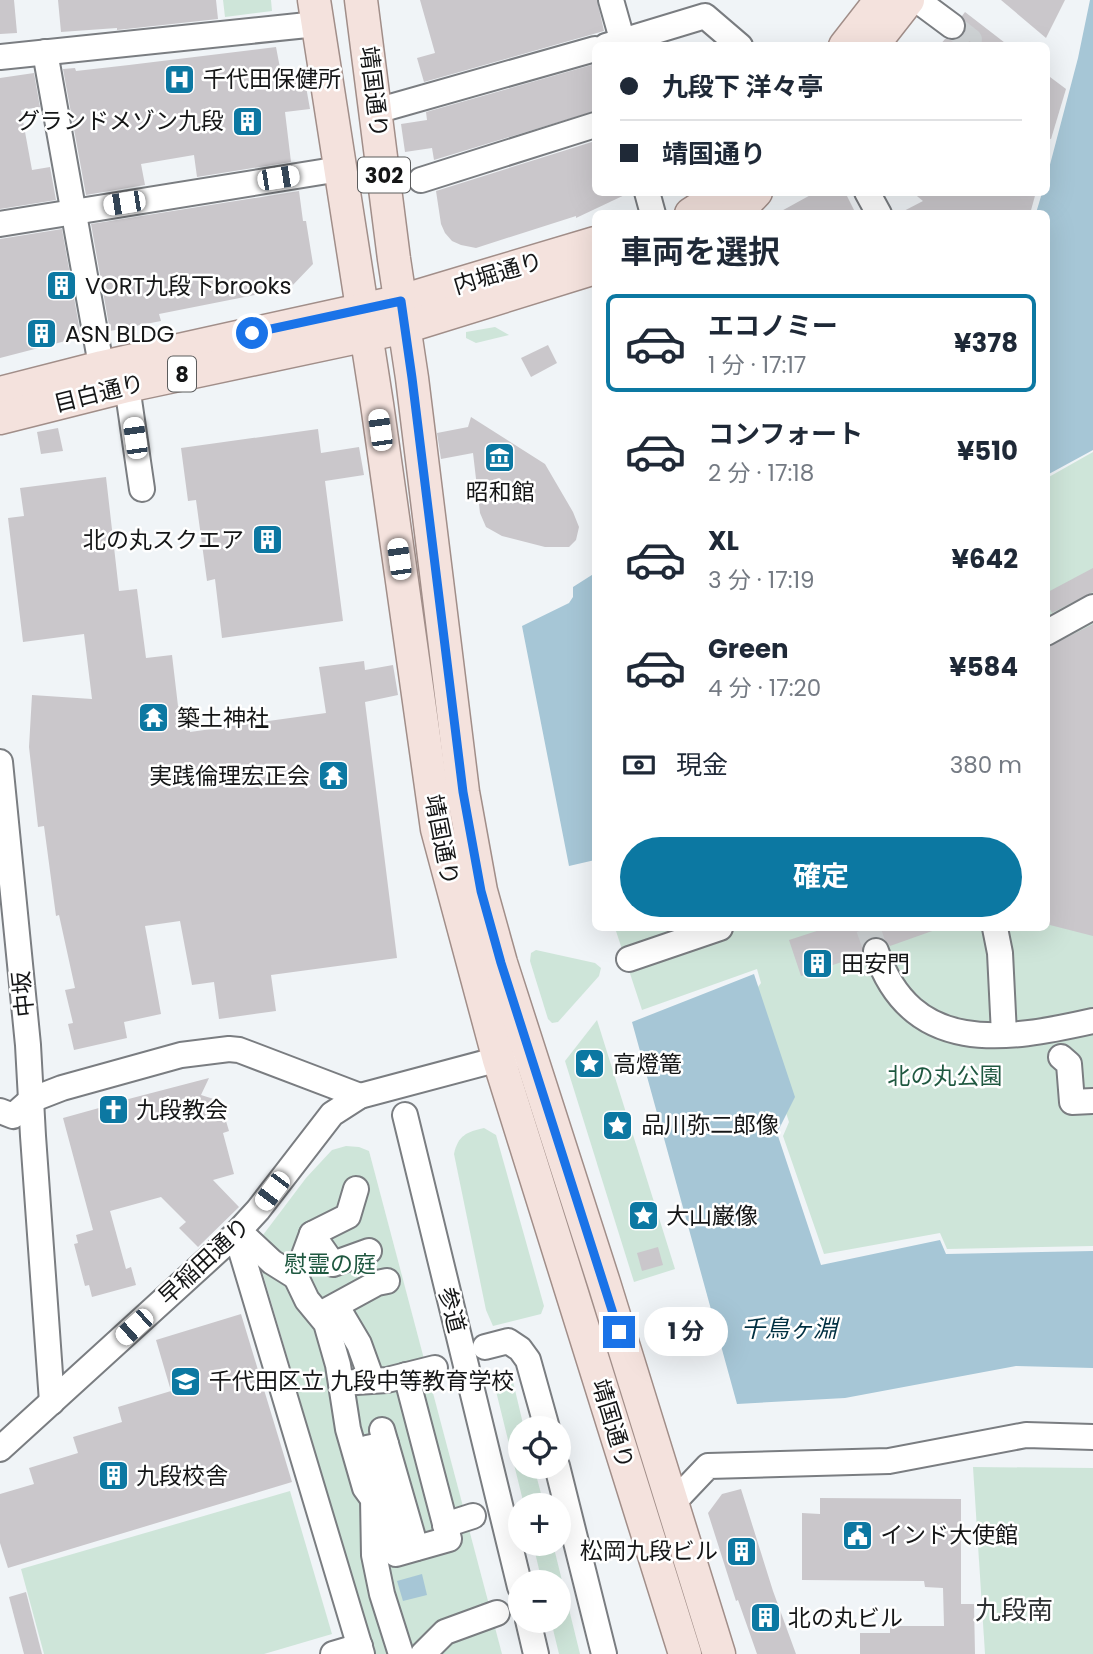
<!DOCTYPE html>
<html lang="ja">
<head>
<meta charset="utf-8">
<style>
	:root { --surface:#fff; --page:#f2f2f3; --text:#1f2937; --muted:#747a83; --line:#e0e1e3; --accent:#0c78a2 }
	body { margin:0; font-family:Poppins,"Noto Sans JP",sans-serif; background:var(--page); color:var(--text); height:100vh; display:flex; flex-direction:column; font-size:26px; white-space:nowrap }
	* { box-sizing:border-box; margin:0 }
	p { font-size:23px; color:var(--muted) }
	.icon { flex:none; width:38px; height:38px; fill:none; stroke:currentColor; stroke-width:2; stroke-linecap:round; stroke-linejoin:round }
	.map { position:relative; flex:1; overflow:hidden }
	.details { position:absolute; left:592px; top:210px; width:458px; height:721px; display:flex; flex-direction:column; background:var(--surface); border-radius:10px; box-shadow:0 7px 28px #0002 }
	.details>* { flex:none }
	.banner { position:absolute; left:592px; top:42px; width:458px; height:154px; border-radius:10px; box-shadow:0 7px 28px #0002; display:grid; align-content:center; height:154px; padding:0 28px; background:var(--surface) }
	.tools { position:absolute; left:508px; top:1416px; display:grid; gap:14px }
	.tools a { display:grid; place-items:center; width:63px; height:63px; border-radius:50%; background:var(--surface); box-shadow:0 7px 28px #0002; font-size:35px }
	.end { position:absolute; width:32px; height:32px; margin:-16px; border:9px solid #1a73e8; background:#fff; box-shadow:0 0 0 4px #fff }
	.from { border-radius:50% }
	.bubble { position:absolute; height:49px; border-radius:24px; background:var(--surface); box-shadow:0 7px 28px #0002; font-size:23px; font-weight:700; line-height:49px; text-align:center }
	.car { position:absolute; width:21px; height:42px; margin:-21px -10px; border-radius:9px; box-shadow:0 0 5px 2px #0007; background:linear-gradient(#fff 24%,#345 0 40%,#fff 0 76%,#345 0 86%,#fff 0) }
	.banner b { display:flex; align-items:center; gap:24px; height:66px; font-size:26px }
	.banner b+b { border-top:2px solid var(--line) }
	.banner i { width:18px; height:18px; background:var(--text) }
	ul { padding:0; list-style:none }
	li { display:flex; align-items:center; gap:21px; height:98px; margin:0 14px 10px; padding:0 14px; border:4px solid transparent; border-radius:10px }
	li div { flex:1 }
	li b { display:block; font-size:26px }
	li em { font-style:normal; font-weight:700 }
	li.on { border-color:var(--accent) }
	li>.icon { width:63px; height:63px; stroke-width:1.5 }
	h2 { padding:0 28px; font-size:32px; line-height:84px }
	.pay { display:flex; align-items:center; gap:18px; height:77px; padding:0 28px; font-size:26px }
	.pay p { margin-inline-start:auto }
	.primary-button { display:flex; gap:14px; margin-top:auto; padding:14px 28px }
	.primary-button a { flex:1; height:80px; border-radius:42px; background:var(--accent); color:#fff; font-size:28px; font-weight:700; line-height:80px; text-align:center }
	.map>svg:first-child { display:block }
	.green { fill:#cee5d9 }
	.water { fill:#a6c6d6 }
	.building { fill:#cac7cb }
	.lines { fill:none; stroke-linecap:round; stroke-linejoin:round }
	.minor-tunnel { stroke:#cfd3d5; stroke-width:24; stroke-dasharray:24 12; stroke-linecap:butt }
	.minor-casing { stroke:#7a7d81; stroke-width:28 }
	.major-casing { stroke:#a18e89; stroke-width:35 }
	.minor { stroke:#fff; stroke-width:24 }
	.major { stroke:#f4e2dd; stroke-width:32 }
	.route { stroke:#1a73e8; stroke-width:9 }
	.labels { text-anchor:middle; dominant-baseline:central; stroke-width:5; stroke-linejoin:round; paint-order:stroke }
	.shield { fill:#fff; stroke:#5b5c5d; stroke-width:2 }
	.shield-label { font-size:21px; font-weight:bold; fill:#151617 }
	.poi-label { font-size:23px; fill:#151617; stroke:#fff; text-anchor:start }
	.street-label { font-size:23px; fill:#151617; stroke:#fff }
	.park-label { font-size:23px; fill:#1f5840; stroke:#fff }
	.water-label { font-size:24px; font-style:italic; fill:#003042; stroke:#fff }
	.quarter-label { font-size:26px; fill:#2e3133; stroke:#fff }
</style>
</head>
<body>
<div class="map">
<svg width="1093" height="1654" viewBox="0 0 1093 1654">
	<rect width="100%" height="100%" fill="#f0f4f7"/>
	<g class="green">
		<polygon points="223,0 271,0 272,11 225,17"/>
		<polygon points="495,327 509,335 476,343 466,338 466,332"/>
		<polygon points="1093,452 1093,1246 947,1249 940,1233 824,1254 783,1136 789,1122 749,999 761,983 757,969 642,1010 615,928 1046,928 1047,478"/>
		<polygon points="536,950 595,963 601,968 599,976 558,1022 552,1023 548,1019 530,961 531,953"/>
		<polygon points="597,1020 675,1269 634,1282 565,1061"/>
		<path d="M484,1128L496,1135L544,1306L541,1314L493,1326L486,1310L454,1154C458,1135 467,1132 484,1128Z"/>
		<polygon points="346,1146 359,1147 369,1151 502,1654 375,1654 259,1261 263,1235 306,1178 332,1150"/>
		<polygon points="511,1373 524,1428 520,1428 520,1466 534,1467 544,1505 524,1505 493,1379"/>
		<polygon points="973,1467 1093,1468 1093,1654 985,1654"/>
		<polygon points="290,1491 332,1634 264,1654 44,1654 21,1569"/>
		<polygon points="533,1544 553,1544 580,1654 559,1654 551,1621 558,1620 558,1582 542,1582"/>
	</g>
	<g class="water">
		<polygon points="1090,0 1093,0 1093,450 1047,475 1046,214 1036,213 1042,193 1046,192 1047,176 1078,58"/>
		<polygon points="595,573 595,860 569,866 522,626 569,603 573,597 573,587"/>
		<polygon points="754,974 795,1097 777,1133 821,1265 940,1240 946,1254 1093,1251 1093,1368 1016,1366 845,1398 737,1404 632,1022"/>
		<polygon points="422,1574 427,1595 403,1601 397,1581"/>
	</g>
	<g class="building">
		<polygon points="0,0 14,0 17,33 0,34"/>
		<polygon points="58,0 216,0 218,19 117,30 117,28 61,32"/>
		<polygon points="420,0 597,0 604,31 424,82 417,58 435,53"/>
		<polygon points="1001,0 1065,0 1046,38"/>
		<polygon points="965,12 1009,46 939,46 945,39 957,40 963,35 967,27 962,16"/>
		<polygon points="276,47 280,68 285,68 287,83 305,81 310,109 285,112 291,162 197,177 194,155 141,164 145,185 86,195 63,69 75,68 76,71 129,65"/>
		<polygon points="595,64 595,111 434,160 432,148 405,152 401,124 427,120 426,112"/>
		<polygon points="34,73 40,107 21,110 32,170 50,167 56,200 0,209 0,78"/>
		<polygon points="1046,74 1066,89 1051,139 1046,138"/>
		<polygon points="595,141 595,192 631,192 576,218 576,216 476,248 461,245 452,241 445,233 441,224 436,191"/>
		<polygon points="299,191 303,221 306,221 313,264 290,288 159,314 161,321 110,331 91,224"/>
		<polygon points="816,192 845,192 856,214 776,214"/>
		<polygon points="912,192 1036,192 1030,214 898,214 923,201"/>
		<polygon points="62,229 81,337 0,358 0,239"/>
		<polygon points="548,345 557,363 531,377 521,358"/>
		<polygon points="471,417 545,464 573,512 579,527 576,540 569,547 545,547 502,536 486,527 480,513 473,453 441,459 437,433 468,427"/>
		<polygon points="58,428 63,451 41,454 37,432"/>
		<polygon points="318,429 321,453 359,447 364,475 325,481 343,621 222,638 215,579 207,581 196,500 188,501 181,448"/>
		<polygon points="106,477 119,591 137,589 146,658 172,655 178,706 192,707 190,732 326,713 319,667 364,661 365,670 393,665 398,695 365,702 397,958 271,975 276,1011 219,1019 214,982 192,985 180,921 145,926 161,1014 124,1022 127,1038 74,1050 68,1024 73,1023 65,990 75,988 59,915 56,916 44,826 38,827 29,747 32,695 92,699 84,634 23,642 8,518 24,516 20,488"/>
		<polygon points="1093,568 1093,592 1052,613 1046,602 1046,593"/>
		<polygon points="1093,624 1093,936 1046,924 1046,648"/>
		<polygon points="826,928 935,928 935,930 890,946 884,939 870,937 864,943 862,955 801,976 789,940"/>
		<polygon points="209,1078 201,1095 220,1101 229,1131 223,1133 234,1174 213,1180 239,1207 198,1247 179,1228 186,1222 161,1197 110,1211 126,1269 131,1267 136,1285 92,1297 89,1285 85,1286 74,1244 78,1243 76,1235 93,1230 63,1118 117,1103 117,1102"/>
		<polygon points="658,1247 663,1265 642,1271 637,1253"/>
		<polygon points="241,1314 292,1482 8,1568 0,1543 0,1494 34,1484 29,1468 78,1453 73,1437 122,1422 118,1407 171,1391 156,1340"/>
		<polygon points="741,1489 773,1591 796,1654 757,1654 738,1600 736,1601 708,1513 722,1494"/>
		<polygon points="820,1498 961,1499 961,1604 974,1604 975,1654 860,1654 860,1633 890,1633 890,1626 944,1626 943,1588 925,1587 924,1581 802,1580 802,1513 820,1514"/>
		<polygon points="26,1592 42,1654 24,1654 9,1597"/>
	</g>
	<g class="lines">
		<g class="minor-tunnel">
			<polyline points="952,26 970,40 966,46"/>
			<polyline points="868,928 876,951"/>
		</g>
		<defs>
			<g id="minor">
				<polyline points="611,0 622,39"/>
				<polyline points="917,0 952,26"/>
				<polyline points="606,46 705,16 740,46"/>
				<polyline points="45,52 104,382"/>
				<polyline points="0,57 317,24"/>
				<polyline points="376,111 595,49"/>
				<polyline points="421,180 595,125"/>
				<polyline points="647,192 653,214"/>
				<polyline points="867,192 879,214"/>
				<polyline points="0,224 340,169"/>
				<polyline points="127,386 142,489"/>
				<polyline points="1046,633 1093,607"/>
				<polyline points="0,762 28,1045 33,1136 52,1402"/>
				<polyline points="995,928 1000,953 1004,1034"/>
				<path d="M876,951C911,1056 1005,1041 1093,1021"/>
				<polyline points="629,959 720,928"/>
				<polyline points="1061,1057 1069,1064 1072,1102 1093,1101"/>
				<polyline points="0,1111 13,1116 31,1100 62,1088 181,1055 229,1049 239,1050 360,1096"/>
				<polyline points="405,1115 520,1587"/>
				<polyline points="239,1231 272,1262 296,1277 312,1234 348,1216 356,1189"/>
				<polyline points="236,1234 362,1654"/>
				<polyline points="312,1234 333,1264 369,1251"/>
				<polyline points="296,1277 307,1300 326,1323 338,1365 348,1429 365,1488 373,1499 374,1555 382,1594 401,1654"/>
				<polyline points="337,1307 359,1344 372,1380"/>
				<polyline points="322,1313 377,1283 387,1281"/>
				<polyline points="485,1347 508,1341 520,1349 528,1360 547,1428"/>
				<polyline points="341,1383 387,1380 435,1368"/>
				<polyline points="382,1430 416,1548"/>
				<polyline points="386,1444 367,1448 396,1554 449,1539 406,1375"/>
				<polyline points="0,1449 236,1234 258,1210 332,1114 360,1096 514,1055"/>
				<polyline points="557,1466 604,1654"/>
				<polyline points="671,1505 708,1466 889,1461 1026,1435 1093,1437"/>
				<polyline points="445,1525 473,1516"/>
				<polyline points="528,1620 536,1654"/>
				<polyline points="333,1654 360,1646"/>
				<polyline points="423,1654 445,1632 497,1613"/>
			</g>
			<g id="major">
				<polyline points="314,0 377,404 437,829 499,1060 685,1654"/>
				<polyline points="361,0 394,259 412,378 463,792 481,891 501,963 604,1283 719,1654"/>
				<polyline points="845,46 877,5"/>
				<polyline points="872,46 908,0"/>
				<polyline points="691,214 725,192"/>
				<polyline points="735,214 756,192"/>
				<polyline points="0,393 102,367 401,301 595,243"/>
				<polyline points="0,418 127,386 405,327 595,268"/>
			</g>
		</defs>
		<use href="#minor" class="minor-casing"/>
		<use href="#major" class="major-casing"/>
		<use href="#minor" class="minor"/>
		<use href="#major" class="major"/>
	</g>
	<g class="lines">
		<polyline class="route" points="252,333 401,301 412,378 463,792 481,891 501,963 619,1332"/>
	</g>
	<defs>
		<symbol id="hospital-square" viewBox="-11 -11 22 22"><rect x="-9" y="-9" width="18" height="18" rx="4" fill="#0c78a2" stroke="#fff"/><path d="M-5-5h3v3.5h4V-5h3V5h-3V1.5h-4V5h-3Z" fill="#fff"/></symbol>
		<symbol id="building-square" viewBox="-11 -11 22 22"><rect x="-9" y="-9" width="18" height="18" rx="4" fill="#0c78a2" stroke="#fff"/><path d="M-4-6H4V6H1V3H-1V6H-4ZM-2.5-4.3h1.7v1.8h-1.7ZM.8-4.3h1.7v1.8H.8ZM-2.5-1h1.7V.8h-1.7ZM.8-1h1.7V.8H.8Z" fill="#fff"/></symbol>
		<symbol id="museum-square" viewBox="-11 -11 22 22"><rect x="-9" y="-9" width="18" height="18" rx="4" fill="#0c78a2" stroke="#fff"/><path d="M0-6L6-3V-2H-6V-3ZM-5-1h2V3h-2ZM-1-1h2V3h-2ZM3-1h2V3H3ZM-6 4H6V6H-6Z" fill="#fff"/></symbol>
		<symbol id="temple-square" viewBox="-11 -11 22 22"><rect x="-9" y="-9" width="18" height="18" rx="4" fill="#0c78a2" stroke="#fff"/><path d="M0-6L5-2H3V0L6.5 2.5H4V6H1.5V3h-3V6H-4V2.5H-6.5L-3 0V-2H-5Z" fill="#fff"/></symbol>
		<symbol id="sight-square" viewBox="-11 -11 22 22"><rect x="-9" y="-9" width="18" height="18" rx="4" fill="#0c78a2" stroke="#fff"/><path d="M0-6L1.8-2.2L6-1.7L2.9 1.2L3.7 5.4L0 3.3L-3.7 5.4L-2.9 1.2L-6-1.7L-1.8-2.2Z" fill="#fff"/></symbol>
		<symbol id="church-square" viewBox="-11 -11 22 22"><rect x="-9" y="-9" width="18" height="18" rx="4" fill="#0c78a2" stroke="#fff"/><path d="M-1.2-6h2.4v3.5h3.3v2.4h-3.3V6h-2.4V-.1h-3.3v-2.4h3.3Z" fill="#fff"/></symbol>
		<symbol id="school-square" viewBox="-11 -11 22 22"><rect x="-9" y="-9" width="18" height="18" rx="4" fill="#0c78a2" stroke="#fff"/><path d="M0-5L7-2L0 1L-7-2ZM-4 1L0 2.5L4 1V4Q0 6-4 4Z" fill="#fff"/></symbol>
		<symbol id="civic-square" viewBox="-11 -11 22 22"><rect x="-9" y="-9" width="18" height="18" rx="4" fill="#0c78a2" stroke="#fff"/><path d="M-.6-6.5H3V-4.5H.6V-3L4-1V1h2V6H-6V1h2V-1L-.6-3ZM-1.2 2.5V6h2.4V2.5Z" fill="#fff"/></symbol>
	</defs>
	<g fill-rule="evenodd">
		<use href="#hospital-square" x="162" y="62" width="35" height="35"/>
		<use href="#building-square" x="230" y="104" width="35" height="35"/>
		<use href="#building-square" x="44" y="268" width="35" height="35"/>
		<use href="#building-square" x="24" y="316" width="35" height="35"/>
		<use href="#museum-square" x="482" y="440" width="35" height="35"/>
		<use href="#building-square" x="250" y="522" width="35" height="35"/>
		<use href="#temple-square" x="136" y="700" width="35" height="35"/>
		<use href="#temple-square" x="316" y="758" width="35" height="35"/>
		<use href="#building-square" x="800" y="946" width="35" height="35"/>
		<use href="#sight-square" x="572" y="1046" width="35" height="35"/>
		<use href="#church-square" x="96" y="1092" width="35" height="35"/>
		<use href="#sight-square" x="600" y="1108" width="35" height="35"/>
		<use href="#sight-square" x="626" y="1198" width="35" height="35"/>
		<use href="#school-square" x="168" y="1364" width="35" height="35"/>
		<use href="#building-square" x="96" y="1458" width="35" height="35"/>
		<use href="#civic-square" x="840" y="1518" width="35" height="35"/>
		<use href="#building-square" x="724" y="1534" width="35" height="35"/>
		<use href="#building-square" x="748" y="1600" width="35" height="35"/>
	</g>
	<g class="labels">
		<g class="shield">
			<rect x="358" y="157.5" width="52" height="35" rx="5"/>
			<rect x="168" y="356.5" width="28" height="35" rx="5"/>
		</g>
		<g class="shield-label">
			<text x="384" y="175">302</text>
			<text x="182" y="374">8</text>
		</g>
		<g class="poi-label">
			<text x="203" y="79">千代田保健所</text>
			<text x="224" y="121" text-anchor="end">グランドメゾン九段</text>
			<text x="85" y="286">VORT九段下brooks</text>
			<text x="65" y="334">ASN BLDG</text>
			<text x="500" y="492" text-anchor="middle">昭和館</text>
			<text x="244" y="540" text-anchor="end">北の丸スクエア</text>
			<text x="177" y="718">築土神社</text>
			<text x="310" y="776" text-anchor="end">実践倫理宏正会</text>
			<text x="841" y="964">田安門</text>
			<text x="613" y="1064">高燈篭</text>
			<text x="136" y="1110">九段教会</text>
			<text x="641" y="1125">品川弥二郎像</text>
			<text x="666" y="1216">大山巌像</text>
			<text x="209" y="1381">千代田区立 九段中等教育学校</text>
			<text x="136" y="1476">九段校舎</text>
			<text x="880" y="1535">インド大使館</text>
			<text x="718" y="1551" text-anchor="end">松岡九段ビル</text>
			<text x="788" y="1618">北の丸ビル</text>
		</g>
		<g class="street-label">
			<text transform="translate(374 92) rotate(83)">靖国通り</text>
			<text transform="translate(498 273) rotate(-17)">内堀通り</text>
			<text transform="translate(99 393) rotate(-14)">目白通り</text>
			<text transform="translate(442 840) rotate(79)">靖国通り</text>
			<text transform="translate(23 994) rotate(-96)">中坂</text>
			<text transform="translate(204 1261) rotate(-43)">早稲田通り</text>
			<text transform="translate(452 1310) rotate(76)">参道</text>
			<text transform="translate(613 1424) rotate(73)">靖国通り</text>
		</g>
		<g class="park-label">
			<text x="945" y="1076">北の丸公園</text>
			<text x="330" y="1264">慰霊の庭</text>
		</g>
		<g class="water-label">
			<text x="789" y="1328">千鳥ヶ淵</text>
		</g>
		<g class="quarter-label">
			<text x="1014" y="1610">九段南</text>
		</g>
	</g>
</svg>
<div class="tools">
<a><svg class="icon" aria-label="locate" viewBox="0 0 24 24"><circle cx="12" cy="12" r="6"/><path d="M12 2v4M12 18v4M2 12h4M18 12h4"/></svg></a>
<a>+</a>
<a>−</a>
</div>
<i class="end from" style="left:252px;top:333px"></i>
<i class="end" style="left:619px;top:1332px"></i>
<div class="bubble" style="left:644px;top:1307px;width:84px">1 分</div>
<i class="car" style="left:278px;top:178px;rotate:81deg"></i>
<i class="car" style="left:124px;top:203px;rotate:261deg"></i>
<i class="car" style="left:380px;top:430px;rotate:352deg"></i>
<i class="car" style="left:135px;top:438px;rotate:352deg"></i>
<i class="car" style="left:399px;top:559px;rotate:352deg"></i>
<i class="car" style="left:272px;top:1191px;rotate:217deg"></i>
<i class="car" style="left:134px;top:1327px;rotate:228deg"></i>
<div class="banner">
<b><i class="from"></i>九段下 洋々亭</b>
<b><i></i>靖国通り</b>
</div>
<section class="details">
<h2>車両を選択</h2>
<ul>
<li class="on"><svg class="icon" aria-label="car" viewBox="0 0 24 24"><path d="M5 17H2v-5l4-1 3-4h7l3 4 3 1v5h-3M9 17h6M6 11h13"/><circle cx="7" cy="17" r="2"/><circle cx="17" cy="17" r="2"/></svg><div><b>エコノミー</b><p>1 分 · 17:17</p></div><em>¥378</em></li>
<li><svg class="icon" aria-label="car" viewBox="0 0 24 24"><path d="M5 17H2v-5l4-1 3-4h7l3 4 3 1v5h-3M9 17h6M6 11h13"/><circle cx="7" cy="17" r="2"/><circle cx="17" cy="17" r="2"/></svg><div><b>コンフォート</b><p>2 分 · 17:18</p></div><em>¥510</em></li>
<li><svg class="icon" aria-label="car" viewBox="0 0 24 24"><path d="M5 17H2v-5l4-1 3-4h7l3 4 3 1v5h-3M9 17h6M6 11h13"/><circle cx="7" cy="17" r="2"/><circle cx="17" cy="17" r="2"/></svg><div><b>XL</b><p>3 分 · 17:19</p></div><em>¥642</em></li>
<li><svg class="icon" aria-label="car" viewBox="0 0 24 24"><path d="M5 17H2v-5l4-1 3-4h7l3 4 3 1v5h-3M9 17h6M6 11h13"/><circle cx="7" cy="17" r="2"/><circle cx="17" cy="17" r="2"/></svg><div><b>Green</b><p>4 分 · 17:20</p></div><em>¥584</em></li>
</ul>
<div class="pay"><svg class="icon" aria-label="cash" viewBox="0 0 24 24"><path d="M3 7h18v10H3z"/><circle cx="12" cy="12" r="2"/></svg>現金<p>380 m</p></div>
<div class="primary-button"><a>確定</a></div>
</section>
</div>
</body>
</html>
